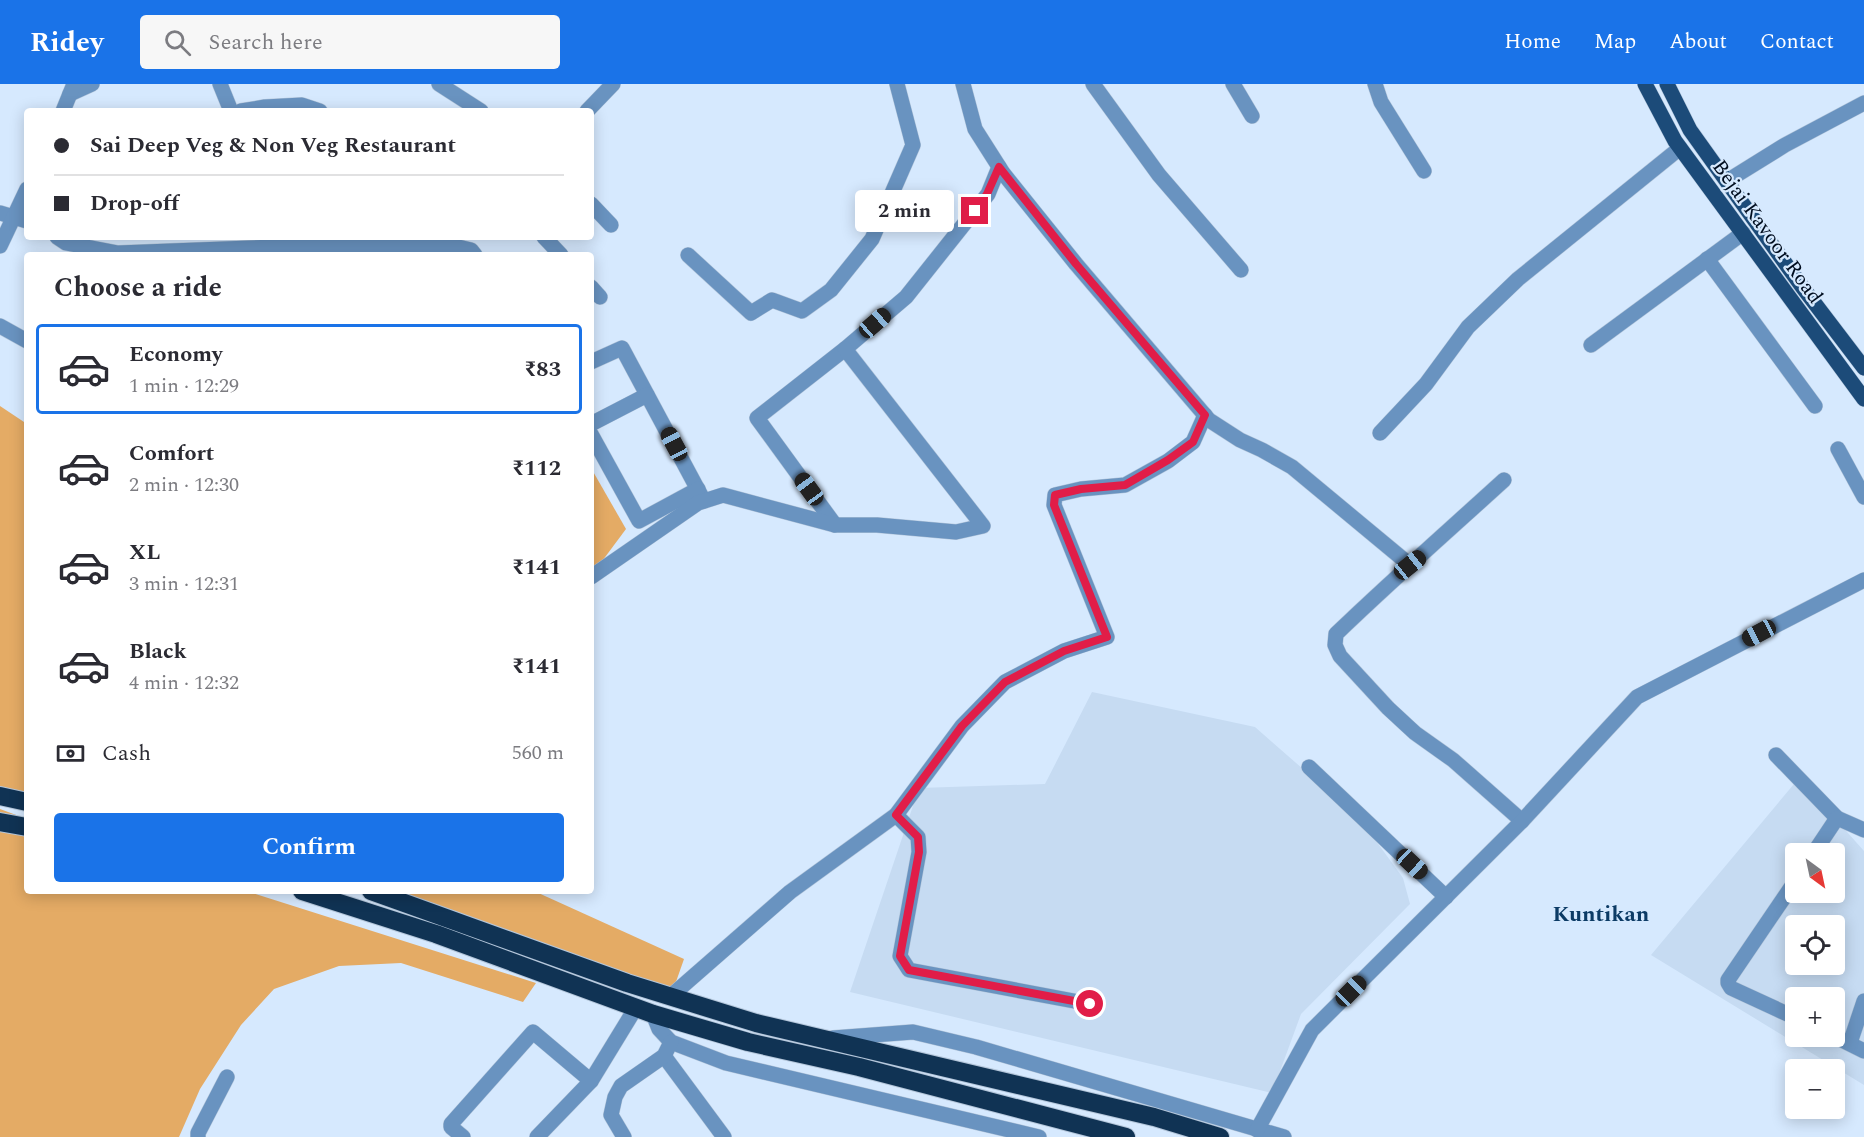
<!DOCTYPE html>
<html lang="en">
<head>
<meta charset="utf-8">
<style>
	:root { --surface:#fff; --page:#f7f7f7; --text:#2b2b33; --muted:#7c7c81; --line:#e1e1e2; --accent:#1a73e8 }
	body { margin:0; font-family:Spectral,serif; background:var(--page); color:var(--text); height:100vh; display:flex; flex-direction:column; font-size:22px; white-space:nowrap }
	* { box-sizing:border-box; margin:0 }
	p { font-size:20px; color:var(--muted) }
	.icon { flex:none; width:33px; height:33px; fill:none; stroke:currentColor; stroke-width:2; stroke-linecap:round; stroke-linejoin:round }
	.map { position:relative; flex:1; overflow:hidden }
	.drawer { position:absolute; left:24px; top:168px; width:570px; height:642px; display:flex; flex-direction:column; background:var(--surface); border-radius:6px; box-shadow:0 3px 15px #0003 }
	.drawer>* { flex:none }
	.guide { position:absolute; left:24px; top:24px; width:570px; height:132px; border-radius:6px; box-shadow:0 3px 15px #0003; display:grid; align-content:center; height:132px; padding:0 30px; background:var(--surface) }
	.needle { width:39px; rotate:147deg }
	.tools { position:absolute; left:1785px; top:759px; display:grid; gap:12px }
	.tools a { display:grid; place-items:center; width:60px; height:60px; border-radius:6px; background:var(--surface); box-shadow:0 3px 15px #0003; font-size:30px }
	.end { position:absolute; width:27px; height:27px; margin:-14px; border:8px solid #e11d48; background:#fff; box-shadow:0 0 0 3px #fff }
	.from { border-radius:50% }
	.bubble { position:absolute; height:42px; border-radius:6px; background:var(--surface); box-shadow:0 3px 15px #0003; font-size:20px; font-weight:700; line-height:42px; text-align:center }
	.car { position:absolute; width:18px; height:36px; margin:-18px -9px; border-radius:8px; box-shadow:0 0 4px 2px #0007; background:linear-gradient(#222 24%,#8ab4d8 0 40%,#222 0 76%,#8ab4d8 0 86%,#222 0) }
	.guide b { display:flex; align-items:center; gap:21px; height:57px; font-size:22px }
	.guide b+b { border-top:2px solid var(--line) }
	.guide i { width:15px; height:15px; background:var(--text) }
	ul { padding:0; list-style:none }
	li { display:flex; align-items:center; gap:18px; height:90px; margin:0 12px 9px; padding:0 18px; border:3px solid transparent; border-radius:6px }
	li div { flex:1 }
	li b { display:block; font-size:22px }
	li em { font-style:normal; font-weight:700 }
	li.active { border-color:var(--accent) }
	li>.icon { width:54px; height:54px; stroke-width:1.5 }
	h2 { padding:0 30px; font-size:27px; line-height:72px }
	.pay { display:flex; align-items:center; gap:15px; height:66px; padding:0 30px; font-size:22px }
	.pay p { margin-inline-start:auto }
	.button { display:flex; gap:12px; margin-top:auto; padding:12px 30px }
	.button a { flex:1; height:69px; border-radius:6px; background:var(--accent); color:#fff; font-size:24px; font-weight:700; line-height:69px; text-align:center }
	header { display:flex; align-items:center; gap:36px; box-sizing:border-box; height:84px; padding:0 30px; background:var(--accent); color:#fff }
	header strong { font-size:28px }
	nav { display:flex; gap:33px; margin-inline-start:auto; font-size:21px }
	.search { width:420px; height:54px; background:var(--page); display:flex; align-items:center; gap:15px; box-sizing:border-box; padding:0 21px; border-radius:6px; color:var(--muted); font-size:22px }
	.map>svg:first-child { display:block }
	.built { fill:#c6dbf2; fill-rule:evenodd }
	.green { fill:#e4ab65 }
	.lines { fill:none; stroke-linecap:round; stroke-linejoin:round }
	.minor-casing { stroke:#b4c6da; stroke-width:16 }
	.major-casing { stroke:#b4c6da; stroke-width:16 }
	.highway-casing { stroke:#b4c6da; stroke-width:20 }
	.minor { stroke:#6993c0; stroke-width:15 }
	.major { stroke:#1c4b79; stroke-width:15 }
	.highway { stroke:#103354; stroke-width:18 }
	.route { stroke:#e11d48; stroke-width:8 }
	.labels { text-anchor:middle; dominant-baseline:central; stroke-width:4.5; stroke-linejoin:round; paint-order:stroke }
	.street-label { font-size:21px; fill:#000d1f; stroke:#d6e9fe }
	.neighbourhood-label { font-size:22px; font-weight:bold; fill:#0c3b65; stroke:#d6e9fe }
</style>
</head>
<body>
<header>
<strong>Ridey</strong>
<div class="search"><svg class="icon" aria-label="search" viewBox="0 0 24 24"><circle cx="10" cy="10" r="6"/><path d="M15 15l6 6"/></svg>Search here</div>
<nav><a>Home</a><a>Map</a><a>About</a><a>Contact</a></nav>
</header>
<div class="map">
<svg width="1864" height="1053" viewBox="0 0 1864 1053">
	<rect width="100%" height="100%" fill="#d6e9fe"/>
	<g class="built">
		<polygon points="1092,608 1255,643 1360,735 1403,794 1410,820 1301,930 1272,1009 850,908 919,704 1045,700"/>
		<path d="M1799,694L1864,767V1001L1651,871ZM1796,770H1834V808H1796ZM1796,842H1834V880H1796ZM1796,914H1834V952H1796Z"/>
	</g>
	<g class="green">
		<polygon points="0,322 27,340 27,718 0,712"/>
		<polygon points="591,384 626,445 591,492"/>
		<polygon points="0,725 27,735 27,807 246,807 536,899 523,918 401,879 339,882 274,905 241,941 200,1005 179,1053 0,1053"/>
		<polygon points="370,807 534,807 684,875 671,912"/>
	</g>
	<g class="lines">
		<defs>
			<g id="minor">
				<polyline points="220,0 231,27"/>
				<polyline points="439,0 481,27"/>
				<polyline points="963,0 975,45 1003,89 1076,180 1209,336 1240,356 1262,366 1292,383 1410,481"/>
				<polyline points="1093,0 1159,91 1241,186"/>
				<polyline points="1233,0 1252,32"/>
				<polyline points="1375,0 1381,18 1424,87"/>
				<polyline points="70,10 92,0"/>
				<polyline points="63,27 74,0"/>
				<polyline points="241,27 265,23 302,21 320,27"/>
				<polyline points="587,27 613,0"/>
				<polyline points="1727,97 1785,61 1864,19"/>
				<polyline points="591,120 611,141"/>
				<polyline points="0,129 27,137"/>
				<polyline points="57,153 66,159 118,169 274,163 450,161 471,166 475,171"/>
				<polyline points="544,153 561,171"/>
				<polyline points="0,162 27,105"/>
				<polyline points="688,171 751,229 772,216 802,227 831,206 872,155 913,61 897,0"/>
				<polyline points="1707,175 1815,322"/>
				<polyline points="591,203 600,213"/>
				<polyline points="0,242 27,257"/>
				<polyline points="1591,261 1743,149"/>
				<polyline points="591,278 622,264 704,417"/>
				<polyline points="591,340 647,311"/>
				<polyline points="1380,349 1426,300 1468,243 1518,195 1680,64"/>
				<polyline points="591,350 639,437 698,405"/>
				<polyline points="1838,365 1864,413"/>
				<path d="M1504,396C1448,447 1391,497 1336,550L1335,561L1340,572L1388,624L1415,649L1453,676L1522,737"/>
				<polyline points="835,441 757,334 845,265 906,213 988,110 999,83"/>
				<polyline points="591,493 698,419 723,411 835,441 877,441 956,448 983,442 845,265"/>
				<polyline points="1776,671 1837,734"/>
				<polyline points="1309,683 1446,813"/>
				<polyline points="896,731 918,753 919,768 900,872 909,886 1090,920"/>
				<polyline points="1813,770 1837,734 1864,746"/>
				<polyline points="1796,796 1728,896 1728,899 1731,904 1796,934"/>
				<polyline points="671,912 790,808 896,731 962,642 1005,598 1064,567 1107,553 1054,421 1055,411 1081,405 1125,401 1168,377 1193,358 1205,331"/>
				<polyline points="653,930 659,945 671,958 726,979 1039,1053"/>
				<polyline points="1834,952 1864,967"/>
				<polyline points="833,954 913,948 976,963 1284,1053"/>
				<polyline points="1850,959 1864,917"/>
				<polyline points="664,972 724,1053"/>
				<polyline points="1257,1046 1312,946 1522,737 1637,613 1864,496"/>
				<polyline points="198,1053 198,1049 227,993"/>
				<polyline points="463,1053 451,1043 451,1040 533,948 591,997"/>
				<polyline points="537,1053 591,997 635,925"/>
				<polyline points="624,1053 611,1031 615,1013 621,1002 664,972 671,958"/>
			</g>
			<g id="major">
				<polyline points="1645,0 1675,57 1864,315"/>
				<polyline points="1667,0 1690,46 1803,204 1864,284"/>
			</g>
			<g id="highway">
				<polyline points="0,712 27,718"/>
				<polyline points="0,738 27,743"/>
				<polyline points="302,807 436,850 653,930 748,958 859,983 1126,1053"/>
				<polyline points="371,807 627,899 756,939 1154,1033 1220,1053"/>
			</g>
		</defs>
		<use href="#minor" class="minor-casing"/>
		<use href="#major" class="major-casing"/>
		<use href="#highway" class="highway-casing"/>
		<use href="#minor" class="minor"/>
		<use href="#major" class="major"/>
		<use href="#highway" class="highway"/>
	</g>
	<g class="lines">
		<polyline class="route" points="975,127 987,110 999,83 1076,180 1205,331 1193,358 1168,376 1125,401 1081,405 1055,411 1054,421 1107,553 1064,567 1005,598 962,642 896,731 918,753 919,768 900,872 909,886 1090,920"/>
	</g>
	<g class="labels">
		<g class="street-label">
			<text transform="translate(1767 148) rotate(54)">Bejai Kavoor Road</text>
		</g>
		<g class="neighbourhood-label">
			<text x="1601" y="830">Kuntikan</text>
		</g>
	</g>
</svg>
<div class="tools">
<a><svg class="needle" viewBox="-14 -14 28 28"><path d="M0-13l5 13h-10z" fill="#e53935"/><path d="M0 13l5-13h-10z" fill="#7c7c81"/></svg></a>
<a><svg class="icon" aria-label="locate" viewBox="0 0 24 24"><circle cx="12" cy="12" r="6"/><path d="M12 2v4M12 18v4M2 12h4M18 12h4"/></svg></a>
<a>+</a>
<a>−</a>
</div>
<i class="end from" style="left:1090px;top:920px"></i>
<i class="end" style="left:975px;top:127px"></i>
<div class="bubble" style="left:855px;top:106px;width:99px">2 min</div>
<i class="car" style="left:875px;top:239px;rotate:49deg"></i>
<i class="car" style="left:674px;top:360px;rotate:332deg"></i>
<i class="car" style="left:809px;top:405px;rotate:324deg"></i>
<i class="car" style="left:1410px;top:481px;rotate:51deg"></i>
<i class="car" style="left:1759px;top:549px;rotate:242deg"></i>
<i class="car" style="left:1412px;top:780px;rotate:133deg"></i>
<i class="car" style="left:1351px;top:907px;rotate:45deg"></i>
<div class="guide">
<b><i class="from"></i>Sai Deep Veg &amp; Non Veg Restaurant</b>
<b><i></i>Drop-off</b>
</div>
<section class="drawer">
<h2>Choose a ride</h2>
<ul>
<li class="active"><svg class="icon" aria-label="car" viewBox="0 0 24 24"><path d="M5 17H2v-5l4-1 3-4h7l3 4 3 1v5h-3M9 17h6M6 11h13"/><circle cx="7" cy="17" r="2"/><circle cx="17" cy="17" r="2"/></svg><div><b>Economy</b><p>1 min · 12:29</p></div><em>₹83</em></li>
<li><svg class="icon" aria-label="car" viewBox="0 0 24 24"><path d="M5 17H2v-5l4-1 3-4h7l3 4 3 1v5h-3M9 17h6M6 11h13"/><circle cx="7" cy="17" r="2"/><circle cx="17" cy="17" r="2"/></svg><div><b>Comfort</b><p>2 min · 12:30</p></div><em>₹112</em></li>
<li><svg class="icon" aria-label="car" viewBox="0 0 24 24"><path d="M5 17H2v-5l4-1 3-4h7l3 4 3 1v5h-3M9 17h6M6 11h13"/><circle cx="7" cy="17" r="2"/><circle cx="17" cy="17" r="2"/></svg><div><b>XL</b><p>3 min · 12:31</p></div><em>₹141</em></li>
<li><svg class="icon" aria-label="car" viewBox="0 0 24 24"><path d="M5 17H2v-5l4-1 3-4h7l3 4 3 1v5h-3M9 17h6M6 11h13"/><circle cx="7" cy="17" r="2"/><circle cx="17" cy="17" r="2"/></svg><div><b>Black</b><p>4 min · 12:32</p></div><em>₹141</em></li>
</ul>
<div class="pay"><svg class="icon" aria-label="cash" viewBox="0 0 24 24"><path d="M3 7h18v10H3z"/><circle cx="12" cy="12" r="2"/></svg>Cash<p>560 m</p></div>
<div class="button"><a>Confirm</a></div>
</section>
</div>
</body>
</html>
